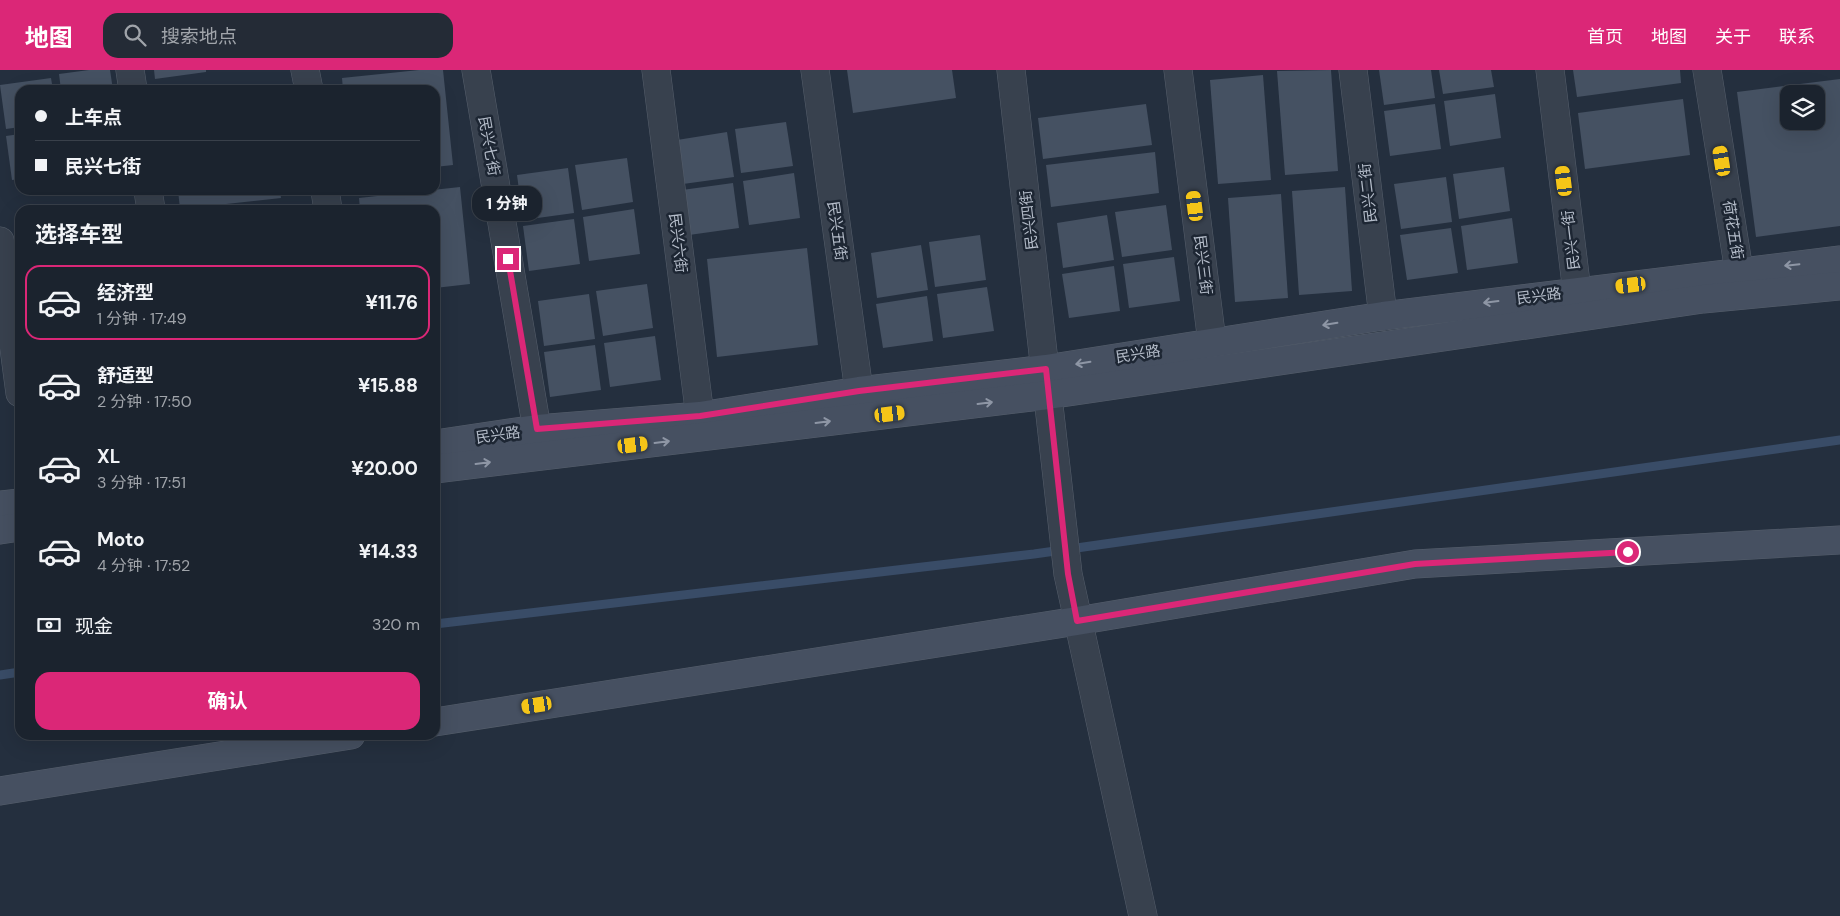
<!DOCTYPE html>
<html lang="zh">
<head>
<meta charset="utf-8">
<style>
	:root { --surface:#1b232e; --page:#242b36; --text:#f1f3f6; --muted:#a0a4aa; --line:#39404a; --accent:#db2777 }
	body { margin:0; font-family:"DM Sans","Noto Sans SC",sans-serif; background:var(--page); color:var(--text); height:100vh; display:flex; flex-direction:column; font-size:19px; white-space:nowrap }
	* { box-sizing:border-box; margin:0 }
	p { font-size:16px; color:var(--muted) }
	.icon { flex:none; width:28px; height:28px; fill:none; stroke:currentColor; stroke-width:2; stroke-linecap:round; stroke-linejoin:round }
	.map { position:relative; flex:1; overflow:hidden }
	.details { position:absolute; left:15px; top:135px; width:425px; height:535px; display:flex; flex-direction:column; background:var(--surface); border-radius:15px; box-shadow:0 5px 20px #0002,0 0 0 1px var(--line) }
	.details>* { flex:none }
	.hud { position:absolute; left:15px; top:15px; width:425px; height:110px; border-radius:15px; box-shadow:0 5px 20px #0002,0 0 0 1px var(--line); display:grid; align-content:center; height:110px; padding:0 20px; background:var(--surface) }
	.fabs { position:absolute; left:1780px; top:15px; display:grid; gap:10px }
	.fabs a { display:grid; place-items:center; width:45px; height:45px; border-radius:10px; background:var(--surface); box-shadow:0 5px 20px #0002,0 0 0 1px var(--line); font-size:25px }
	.end { position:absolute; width:22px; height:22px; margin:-11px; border:6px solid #db2777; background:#fff; box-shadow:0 0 0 2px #fff }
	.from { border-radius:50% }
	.bubble { position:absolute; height:35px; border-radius:15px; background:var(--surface); box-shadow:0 5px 20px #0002,0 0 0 1px var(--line); font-size:16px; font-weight:700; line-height:35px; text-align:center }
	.car { position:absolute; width:15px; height:30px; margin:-15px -8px; border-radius:6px; box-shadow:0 0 4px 1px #0007; background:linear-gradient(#f5c518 24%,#345 0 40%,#f5c518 0 76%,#345 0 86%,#f5c518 0) }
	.hud b { display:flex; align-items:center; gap:18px; height:48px; font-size:19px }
	.hud b+b { border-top:1px solid var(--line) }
	.hud i { width:12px; height:12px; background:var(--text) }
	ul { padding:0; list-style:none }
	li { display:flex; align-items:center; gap:15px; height:75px; margin:0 10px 8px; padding:0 10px; border:2px solid transparent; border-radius:15px }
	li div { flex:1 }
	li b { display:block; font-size:19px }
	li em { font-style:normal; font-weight:700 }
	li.active { border-color:var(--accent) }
	li>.icon { width:45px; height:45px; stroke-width:1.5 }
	h2 { padding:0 20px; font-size:22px; line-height:60px }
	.pay { display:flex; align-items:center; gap:12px; height:55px; padding:0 20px; font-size:19px }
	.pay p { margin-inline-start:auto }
	.cta { display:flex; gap:10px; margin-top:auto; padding:10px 20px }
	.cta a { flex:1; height:58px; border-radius:15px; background:var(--accent); color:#fff; font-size:20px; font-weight:700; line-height:58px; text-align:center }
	header { display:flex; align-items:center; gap:30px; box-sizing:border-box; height:70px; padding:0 25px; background:var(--accent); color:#fff }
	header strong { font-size:24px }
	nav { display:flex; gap:28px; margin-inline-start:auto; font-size:18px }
	.search { width:350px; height:45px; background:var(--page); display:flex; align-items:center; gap:12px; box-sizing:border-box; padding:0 18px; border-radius:15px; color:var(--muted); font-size:19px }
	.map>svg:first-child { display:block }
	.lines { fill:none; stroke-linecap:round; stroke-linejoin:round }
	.stream { stroke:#394c67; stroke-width:9 }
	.building { fill:#455162; fill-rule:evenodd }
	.street-casing { stroke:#565f6c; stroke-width:29 }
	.secondary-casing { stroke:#565f6c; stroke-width:29 }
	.street { stroke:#38414e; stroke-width:28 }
	.secondary { stroke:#465061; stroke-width:28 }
	.oneway { stroke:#8e96a5 }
	.route { stroke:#db2777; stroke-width:6 }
	.labels { text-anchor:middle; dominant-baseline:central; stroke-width:5; stroke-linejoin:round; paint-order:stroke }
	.street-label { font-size:15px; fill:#b4bcc9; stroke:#1d2633 }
</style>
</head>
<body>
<header>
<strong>地图</strong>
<div class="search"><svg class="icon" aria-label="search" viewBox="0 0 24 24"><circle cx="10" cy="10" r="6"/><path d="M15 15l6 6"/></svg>搜索地点</div>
<nav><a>首页</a><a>地图</a><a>关于</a><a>联系</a></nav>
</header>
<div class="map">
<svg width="1840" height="846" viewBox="0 0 1840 846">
	<rect width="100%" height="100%" fill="#242f3e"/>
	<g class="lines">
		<g class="stream">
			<polyline points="435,554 1034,484 1840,370"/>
			<polyline points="0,605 20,602"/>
		</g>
	</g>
	<g class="building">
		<polygon points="89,0 110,0 113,20 61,20 59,4"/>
		<polygon points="154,0 206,0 206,2 155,9"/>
		<polygon points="419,0 443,0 453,95 435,97 435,20 343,20 342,8"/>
		<polygon points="847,0 952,0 956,28 853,43"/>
		<polygon points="1331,0 1338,101 1285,105 1277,1"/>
		<polygon points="1379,0 1431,0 1435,28 1384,35"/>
		<polygon points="1439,0 1491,0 1494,17 1443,24"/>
		<polygon points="1573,0 1680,0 1681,13 1577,27"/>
		<polygon points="1263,5 1271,110 1218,114 1210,10"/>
		<polygon points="51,8 53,20 20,20 20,57 6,59 0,15"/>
		<path d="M1840,9V156L1756,167L1737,22ZM1789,24H1816V51H1789Z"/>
		<polygon points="1495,24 1501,68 1450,76 1444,31"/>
		<polygon points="1683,29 1690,85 1585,99 1578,43"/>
		<polygon points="1146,34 1152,75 1043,89 1038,48"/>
		<polygon points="1435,34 1441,79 1390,86 1384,41"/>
		<polygon points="786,52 793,96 741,103 735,59"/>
		<polygon points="727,62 734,107 683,114 677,70"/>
		<polygon points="20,64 20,109 12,110 6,66"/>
		<polygon points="1155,82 1159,123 1051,137 1046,95"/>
		<polygon points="627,88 633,132 582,140 575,95"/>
		<polygon points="1504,97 1510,141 1459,149 1453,104"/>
		<polygon points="568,98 574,143 523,150 517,105"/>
		<polygon points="794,103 800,148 749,155 743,111"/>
		<polygon points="1446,107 1452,152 1401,159 1394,114"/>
		<polygon points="733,113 739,158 689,165 682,120"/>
		<polygon points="460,117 470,214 435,218 435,140 360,140 359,128"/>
		<polygon points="1345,117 1352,221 1299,225 1292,121"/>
		<polygon points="178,120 280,120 281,128 180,139"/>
		<polygon points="1281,124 1288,228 1235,232 1228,128"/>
		<polygon points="127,134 128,140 95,140 95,139"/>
		<polygon points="1166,135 1172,180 1122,187 1115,142"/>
		<polygon points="634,139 640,184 589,191 583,147"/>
		<polygon points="1107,145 1114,190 1063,198 1057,153"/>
		<polygon points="1512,148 1518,193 1467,200 1461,156"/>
		<polygon points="574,149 580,194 529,201 523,156"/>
		<polygon points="1451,158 1458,203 1407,210 1400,165"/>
		<polygon points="980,165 986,210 935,217 929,172"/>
		<polygon points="921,175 928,220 877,228 871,183"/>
		<polygon points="807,178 818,275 717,287 707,189"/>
		<polygon points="1174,187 1180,231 1129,238 1123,194"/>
		<polygon points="1114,196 1120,241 1069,248 1062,204"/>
		<polygon points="647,214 653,258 603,266 596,221"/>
		<polygon points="987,217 994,261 943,268 937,224"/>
		<polygon points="589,224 595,269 544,276 538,231"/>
		<polygon points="927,226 933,271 883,278 876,234"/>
		<polygon points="655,266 661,310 610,317 604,273"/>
		<polygon points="595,275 601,320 550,327 544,282"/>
	</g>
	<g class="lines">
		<defs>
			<g id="street">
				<polyline points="130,0 133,20"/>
				<polyline points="305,0 309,20"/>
				<polyline points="476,0 537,359"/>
				<polyline points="656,0 700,346"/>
				<polyline points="815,0 859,321"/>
				<polyline points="1011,0 1068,504 1143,846"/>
				<polyline points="1178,0 1212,272"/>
				<polyline points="1353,0 1383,246"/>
				<polyline points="1550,0 1577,222"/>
				<polyline points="1707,0 1739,201"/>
				<polyline points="148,120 151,140"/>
				<polyline points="325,120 328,140"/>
				<polyline points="0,171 20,323"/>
			</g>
			<g id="secondary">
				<polyline points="435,374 537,359 700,346 859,321 1046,299 1383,246 1840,190"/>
				<polyline points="435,399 1048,325 1703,229 1840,216"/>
				<polyline points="0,435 20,433"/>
				<polyline points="0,460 20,457"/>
				<polyline points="435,652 1077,551 1415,494 1840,470"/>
				<polyline points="0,721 351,665"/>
			</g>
		</defs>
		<use href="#street" class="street-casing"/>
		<use href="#secondary" class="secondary-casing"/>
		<use href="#street" class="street"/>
		<use href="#secondary" class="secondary"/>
	</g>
	<defs><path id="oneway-shaft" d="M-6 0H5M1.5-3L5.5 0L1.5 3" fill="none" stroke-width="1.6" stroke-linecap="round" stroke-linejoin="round" transform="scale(1.25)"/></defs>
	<g class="oneway">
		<use href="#oneway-shaft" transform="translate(1792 195) rotate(174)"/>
		<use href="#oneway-shaft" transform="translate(1491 232) rotate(173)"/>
		<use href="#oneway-shaft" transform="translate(1330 254) rotate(171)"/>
		<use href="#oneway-shaft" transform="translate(1083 293) rotate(171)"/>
		<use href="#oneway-shaft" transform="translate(985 333) rotate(-7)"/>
		<use href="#oneway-shaft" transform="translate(823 352) rotate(-7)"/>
		<use href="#oneway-shaft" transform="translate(662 372) rotate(-7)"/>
		<use href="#oneway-shaft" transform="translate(483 393) rotate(-7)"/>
	</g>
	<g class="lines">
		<polyline class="route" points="508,189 537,359 700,346 859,321 1046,299 1068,504 1077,551 1415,494 1628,482"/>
	</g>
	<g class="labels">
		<g class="street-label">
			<text transform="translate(489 76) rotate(80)">民兴七街</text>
			<text transform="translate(1368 123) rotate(-97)">民兴二街</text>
			<text transform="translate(1029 150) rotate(-97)">民兴四街</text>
			<text transform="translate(1733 160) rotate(81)">荷花五街</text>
			<text transform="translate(837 161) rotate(82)">民兴五街</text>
			<text transform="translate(1571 170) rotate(-97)">民兴一街</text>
			<text transform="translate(678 173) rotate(83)">民兴六街</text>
			<text transform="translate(1203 195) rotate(83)">民兴三街</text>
			<text transform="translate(1539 226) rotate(-7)">民兴路</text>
			<text transform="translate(1138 284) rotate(-9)">民兴路</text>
			<text transform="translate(498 365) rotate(-8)">民兴路</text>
		</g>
	</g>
</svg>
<div class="fabs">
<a><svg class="icon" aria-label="layers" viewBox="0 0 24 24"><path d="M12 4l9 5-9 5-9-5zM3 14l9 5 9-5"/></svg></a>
</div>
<i class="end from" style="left:1628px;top:482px"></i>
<i class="end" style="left:508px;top:189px"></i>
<div class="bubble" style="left:472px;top:116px;width:70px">1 分钟</div>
<i class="car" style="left:1722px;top:91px;rotate:351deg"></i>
<i class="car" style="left:1564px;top:111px;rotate:353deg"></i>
<i class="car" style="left:1195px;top:136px;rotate:353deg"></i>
<i class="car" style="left:1631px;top:215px;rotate:263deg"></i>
<i class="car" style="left:890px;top:344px;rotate:83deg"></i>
<i class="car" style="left:633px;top:375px;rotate:83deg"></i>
<i class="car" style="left:537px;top:635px;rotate:261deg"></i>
<div class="hud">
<b><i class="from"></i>上车点</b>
<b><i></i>民兴七街</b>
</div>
<section class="details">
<h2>选择车型</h2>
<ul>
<li class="active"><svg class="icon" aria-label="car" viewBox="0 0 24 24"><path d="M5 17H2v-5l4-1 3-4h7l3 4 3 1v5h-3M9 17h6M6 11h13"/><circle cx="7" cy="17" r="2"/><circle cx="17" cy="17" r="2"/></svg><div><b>经济型</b><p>1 分钟 · 17:49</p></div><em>¥11.76</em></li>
<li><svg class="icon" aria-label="car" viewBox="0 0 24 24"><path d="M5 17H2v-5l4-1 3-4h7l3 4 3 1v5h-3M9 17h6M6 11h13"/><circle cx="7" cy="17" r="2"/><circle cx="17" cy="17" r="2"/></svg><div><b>舒适型</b><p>2 分钟 · 17:50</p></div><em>¥15.88</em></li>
<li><svg class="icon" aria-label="car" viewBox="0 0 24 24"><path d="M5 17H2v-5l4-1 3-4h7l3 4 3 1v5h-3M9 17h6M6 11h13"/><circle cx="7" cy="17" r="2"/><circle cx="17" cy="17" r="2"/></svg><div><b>XL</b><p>3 分钟 · 17:51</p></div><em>¥20.00</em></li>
<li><svg class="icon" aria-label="car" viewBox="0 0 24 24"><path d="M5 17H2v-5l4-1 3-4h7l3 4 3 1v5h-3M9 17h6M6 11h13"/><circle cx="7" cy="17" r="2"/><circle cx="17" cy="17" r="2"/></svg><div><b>Moto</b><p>4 分钟 · 17:52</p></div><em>¥14.33</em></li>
</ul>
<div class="pay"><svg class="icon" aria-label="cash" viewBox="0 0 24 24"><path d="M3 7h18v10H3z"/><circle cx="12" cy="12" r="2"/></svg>现金<p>320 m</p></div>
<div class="cta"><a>确认</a></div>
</section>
</div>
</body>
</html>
